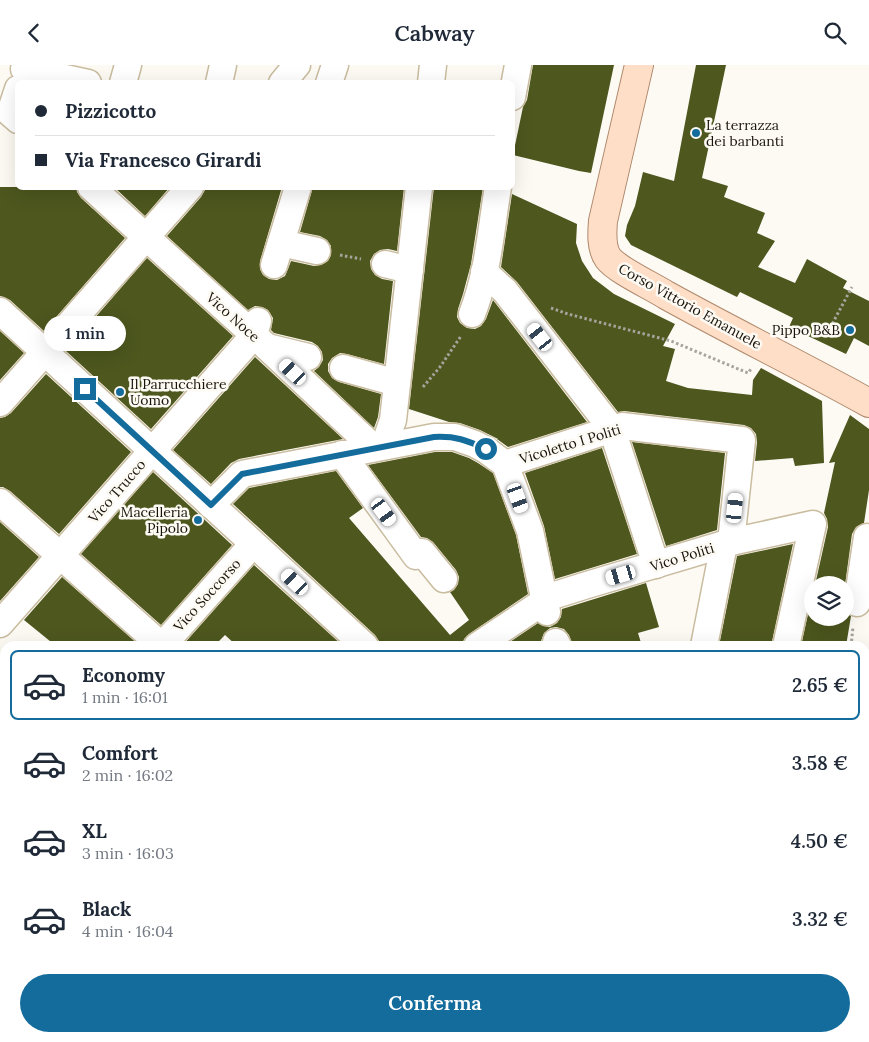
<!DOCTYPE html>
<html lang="it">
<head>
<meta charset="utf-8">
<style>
	:root { --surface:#fff; --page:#f6f6f7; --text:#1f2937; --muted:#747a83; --line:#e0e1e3; --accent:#146c9c }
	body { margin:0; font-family:Lora,serif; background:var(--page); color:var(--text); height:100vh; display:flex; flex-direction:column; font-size:19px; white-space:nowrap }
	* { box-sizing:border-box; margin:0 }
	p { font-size:16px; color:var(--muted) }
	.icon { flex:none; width:28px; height:28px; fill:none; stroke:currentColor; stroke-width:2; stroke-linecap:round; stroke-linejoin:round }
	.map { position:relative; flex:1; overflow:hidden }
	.panel { position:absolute; left:0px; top:576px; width:870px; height:401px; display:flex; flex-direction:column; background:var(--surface); border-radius:15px 15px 0 0; box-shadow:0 5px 20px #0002 }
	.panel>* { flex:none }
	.top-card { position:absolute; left:15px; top:15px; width:500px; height:110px; border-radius:8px; box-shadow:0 5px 20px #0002; display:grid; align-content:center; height:110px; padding:0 20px; background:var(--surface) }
	.buttons { position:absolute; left:804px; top:511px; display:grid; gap:10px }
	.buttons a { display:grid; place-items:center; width:50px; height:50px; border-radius:50%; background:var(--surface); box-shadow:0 5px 20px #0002; font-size:25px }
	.end { position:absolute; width:22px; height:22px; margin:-11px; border:6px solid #146c9c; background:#fff; box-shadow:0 0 0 2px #fff }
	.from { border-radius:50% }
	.bubble { position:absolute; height:35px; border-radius:18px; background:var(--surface); box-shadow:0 5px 20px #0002; font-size:16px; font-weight:600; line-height:35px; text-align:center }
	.car { position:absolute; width:15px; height:30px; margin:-15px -8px; border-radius:6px; box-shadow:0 0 4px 1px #0007; background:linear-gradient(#fff 24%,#345 0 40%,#fff 0 76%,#345 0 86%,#fff 0) }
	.top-card b { display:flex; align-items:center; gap:18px; height:48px; font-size:19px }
	.top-card b+b { border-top:1px solid var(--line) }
	.top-card i { width:12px; height:12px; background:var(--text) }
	ul { padding:9px 0 0; list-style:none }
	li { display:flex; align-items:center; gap:15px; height:70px; margin:0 10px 8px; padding:0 10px; border:2px solid transparent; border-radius:8px }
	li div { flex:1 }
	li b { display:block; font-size:19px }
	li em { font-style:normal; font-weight:600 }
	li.selected { border-color:var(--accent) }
	li>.icon { width:45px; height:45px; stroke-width:1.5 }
	.primary-button { display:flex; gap:10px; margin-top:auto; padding:10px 20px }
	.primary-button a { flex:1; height:58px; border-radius:30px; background:var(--accent); color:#fff; font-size:20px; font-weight:600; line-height:58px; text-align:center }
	header { display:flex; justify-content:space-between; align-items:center; height:65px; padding:0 20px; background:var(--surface); font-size:22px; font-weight:600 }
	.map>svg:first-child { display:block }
	.green { fill:#f9d2cd }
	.building { fill:#4d571e }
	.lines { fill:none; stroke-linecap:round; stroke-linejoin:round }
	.minor-casing { stroke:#c9bc9f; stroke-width:29 }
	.major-casing { stroke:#ae896c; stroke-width:30 }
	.path { stroke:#a7a49c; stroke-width:3; stroke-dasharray:2.5 2.5; stroke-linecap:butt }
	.minor { stroke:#fff; stroke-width:26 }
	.major { stroke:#ffdec7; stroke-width:28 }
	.route { stroke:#146c9c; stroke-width:6 }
	.poi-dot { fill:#146c9c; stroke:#fdfaf4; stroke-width:2 }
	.labels { text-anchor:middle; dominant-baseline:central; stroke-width:5; stroke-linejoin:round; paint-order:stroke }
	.poi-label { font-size:14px; fill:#181409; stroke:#fdfaf4; text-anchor:start }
	.street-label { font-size:14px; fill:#181409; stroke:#fdfaf4 }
</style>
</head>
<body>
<header><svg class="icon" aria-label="back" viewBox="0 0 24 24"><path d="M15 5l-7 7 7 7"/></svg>Cabway<svg class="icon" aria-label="search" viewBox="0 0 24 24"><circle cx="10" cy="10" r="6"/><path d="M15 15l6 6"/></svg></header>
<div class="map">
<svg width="869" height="977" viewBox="0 0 869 977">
	<rect width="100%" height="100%" fill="#fdfaf4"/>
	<g class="green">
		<polygon points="5,889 5,950 0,953 0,893"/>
		<polygon points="664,972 667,977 485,977 482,973"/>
		<polygon points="839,973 841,977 677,977 675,973"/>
	</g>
	<g class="building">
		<polygon points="533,0 614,0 591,108 579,106 513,90 523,42 527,35"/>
		<polygon points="696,0 726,0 702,113 728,121 724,132 765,148 757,168 775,176 758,202 795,218 807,194 847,216 843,223 869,236 869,281 854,273 846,289 789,262 793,253 740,227 737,232 631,180 625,171 627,160 635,141 643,107 674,116"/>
		<polygon points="0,122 76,122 77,127 81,133 125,173 44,266 10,235 4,232 0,231"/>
		<polygon points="114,122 170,122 145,151"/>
		<polygon points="205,122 282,122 260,196 260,204 263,210 269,214 277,215 285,211 288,204 291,196 314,201 321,200 328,196 331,190 331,181 327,175 320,171 300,167 313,122 404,122 397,186 388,184 380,185 374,189 370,196 371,204 375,210 382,214 393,216 384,299 347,289 340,288 332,293 328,299 328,306 332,313 339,317 381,329 378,352 374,363 314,306 319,302 323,295 322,287 318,281 312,277 274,268 271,265 273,253 268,245 262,242 255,241 248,245 167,171 201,132 205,125"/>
		<polygon points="434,122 483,122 471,199 463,229 458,244 457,252 460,258 467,263 475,264 481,261 486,254 493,235 587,357 508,382 497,374 498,374 480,365 460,358 449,357 409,344"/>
		<polygon points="512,129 577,159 576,178 582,196 593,213 614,229 675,259 663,281 675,284 666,316 688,323 752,330 753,315 761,303 822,336 824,398 795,401 793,393 755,396 757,377 756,369 751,363 744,360 624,346 618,347 517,217 501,202"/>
		<polygon points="147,193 233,271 151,364 66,286"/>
		<polygon points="0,266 24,288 0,315"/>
		<polygon points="255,292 343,374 239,394 231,398 211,419 173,385"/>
		<polygon points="46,309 131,387 59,469 10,426 3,422 0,422 0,353 5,352 11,348"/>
		<polygon points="850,350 869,364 869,425 864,458 856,462 852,469 845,520 815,520 828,462 827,454 824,448 835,397 829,398"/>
		<polygon points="632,377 725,388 717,465 666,481"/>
		<polygon points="602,383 637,489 555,514 544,461 525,408"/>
		<polygon points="435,387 452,387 469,393 478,398 493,408 516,470 528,529 469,569 464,574 462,581 380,581 379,576 375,570 233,439 249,423 336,406 363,443 349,453 450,570 469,555 450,527 454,525 458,519 459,512 456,505 433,477 427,473 421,472 368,400"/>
		<polygon points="153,407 232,480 161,560 81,489"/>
		<polygon points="0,457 39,492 0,536"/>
		<polygon points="793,479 771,581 719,581 737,491"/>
		<polygon points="254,500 343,581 237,581 225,570 214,581 182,581"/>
		<polygon points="62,512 140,581 56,581 24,555"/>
		<polygon points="646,518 659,562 638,568 642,581 573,581 569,570 564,564 556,562 550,563 544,568 541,576 542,581 504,581 538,558 543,561 550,562 557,558 561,552 562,544"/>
		<polygon points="812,531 812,552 845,552 845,546 851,551 846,581 801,581"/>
	</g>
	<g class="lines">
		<defs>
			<g id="minor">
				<polyline points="24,4 88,18"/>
				<polyline points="123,18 128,0"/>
				<polyline points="219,18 223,0"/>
				<polyline points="282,18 297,0"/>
				<polyline points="329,18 335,0"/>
				<polyline points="431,18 433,0"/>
				<polyline points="18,24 10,48 18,55"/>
				<polyline points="512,32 518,0"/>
				<polyline points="91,122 254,270 374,383"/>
				<polyline points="281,178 317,186"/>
				<polyline points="385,199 410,205"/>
				<polyline points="274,200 298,122"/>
				<polyline points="484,207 505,226 612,364 656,500"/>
				<polyline points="0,246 365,581"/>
				<path d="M472,249C488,209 491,164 498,122"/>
				<polyline points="267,282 308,292"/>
				<polyline points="343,303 397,318"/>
				<polyline points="0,338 190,122"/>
				<polyline points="384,381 393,355 419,122"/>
				<polyline points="342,389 416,491 422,487 444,514"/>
				<polyline points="505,399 622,361 742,375 731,477"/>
				<polyline points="0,437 162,581 253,479"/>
				<polyline points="211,440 242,409 434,372 455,372 475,379 486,385 505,399 530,466 547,547"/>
				<polyline points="857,538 867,472"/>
				<polyline points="0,559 254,270 258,256"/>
				<polyline points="556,577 558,581"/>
				<polyline points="477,581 552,531 587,520 731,477 813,459 786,581"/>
				<polyline points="704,581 724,479"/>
				<polyline points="0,617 5,622"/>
				<polyline points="0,763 5,757"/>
				<polyline points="0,797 5,801"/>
				<polyline points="865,834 869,842"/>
				<polyline points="129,972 131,977"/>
				<polyline points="315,972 317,977"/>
				<polyline points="466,972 468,977"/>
				<polyline points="84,977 92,972"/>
				<polyline points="381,977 389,972"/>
			</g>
			<path id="major" d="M639,0L603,156C602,168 601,183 608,193C617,205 652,221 666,230C733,267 802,301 869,338"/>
		</defs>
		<use href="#minor" class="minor-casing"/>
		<use href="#major" class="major-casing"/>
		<g class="path">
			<polyline points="340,190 361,194"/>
			<polyline points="551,243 568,249 671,276 748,308 751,304"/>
			<polyline points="830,263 852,222"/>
			<polyline points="423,322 440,302 461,271"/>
			<polyline points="851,581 853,562"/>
			<polyline points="695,972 697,977"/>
			<polyline points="714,972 719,977"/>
			<polyline points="785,972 785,977"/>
			<polyline points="820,972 822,977"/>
			<polyline points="730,977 740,972"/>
		</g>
		<use href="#minor" class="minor"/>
		<use href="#major" class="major"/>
	</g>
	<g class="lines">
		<path class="route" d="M85,324L211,440L242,409L434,372C456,371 466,375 486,384"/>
	</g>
	<g class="poi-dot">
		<circle cx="696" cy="68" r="5"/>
		<circle cx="850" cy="265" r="5"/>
		<circle cx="120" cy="327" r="5"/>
		<circle cx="198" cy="455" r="5"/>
	</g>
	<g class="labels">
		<g class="poi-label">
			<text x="706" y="60">La terrazza<tspan x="706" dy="16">dei barbanti</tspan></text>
			<text x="840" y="265" text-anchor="end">Pippo B&amp;B</text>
			<text x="130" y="319">Il Parrucchiere<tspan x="130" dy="16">Uomo</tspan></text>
			<text x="188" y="447" text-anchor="end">Macelleria<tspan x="188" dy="16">Pipolo</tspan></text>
		</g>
		<g class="street-label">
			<text transform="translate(690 241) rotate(29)">Corso Vittorio Emanuele</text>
			<text transform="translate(233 252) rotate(42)">Vico Noce</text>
			<text transform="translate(570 379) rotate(-17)">Vicoletto I Politi</text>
			<text transform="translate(117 426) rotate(-49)">Vico Trucco</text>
			<text transform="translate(682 492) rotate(-17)">Vico Politi</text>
			<text transform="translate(207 530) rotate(-48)">Vico Soccorso</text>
		</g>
	</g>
</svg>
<div class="buttons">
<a><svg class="icon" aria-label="layers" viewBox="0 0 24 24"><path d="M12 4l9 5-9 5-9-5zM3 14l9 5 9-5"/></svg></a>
</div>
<i class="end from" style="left:486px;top:384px"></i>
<i class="end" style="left:85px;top:324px"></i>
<div class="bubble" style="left:44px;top:251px;width:82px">1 min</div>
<i class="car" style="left:540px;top:272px;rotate:322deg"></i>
<i class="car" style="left:293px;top:307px;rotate:313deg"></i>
<i class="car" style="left:518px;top:433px;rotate:160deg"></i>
<i class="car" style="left:735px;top:443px;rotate:6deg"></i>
<i class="car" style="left:384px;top:447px;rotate:144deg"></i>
<i class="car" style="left:621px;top:510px;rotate:254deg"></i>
<i class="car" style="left:295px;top:517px;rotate:313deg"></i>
<div class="top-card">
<b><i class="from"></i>Pizzicotto</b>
<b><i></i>Via Francesco Girardi</b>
</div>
<section class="panel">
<ul>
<li class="selected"><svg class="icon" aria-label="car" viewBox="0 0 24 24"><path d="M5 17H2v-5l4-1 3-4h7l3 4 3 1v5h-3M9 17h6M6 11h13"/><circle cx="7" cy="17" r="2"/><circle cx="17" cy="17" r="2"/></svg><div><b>Economy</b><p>1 min · 16:01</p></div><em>2.65 €</em></li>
<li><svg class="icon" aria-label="car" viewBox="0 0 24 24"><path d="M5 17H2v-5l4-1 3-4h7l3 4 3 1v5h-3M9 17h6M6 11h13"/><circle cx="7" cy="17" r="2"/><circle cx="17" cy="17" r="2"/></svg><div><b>Comfort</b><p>2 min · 16:02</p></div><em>3.58 €</em></li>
<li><svg class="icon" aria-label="car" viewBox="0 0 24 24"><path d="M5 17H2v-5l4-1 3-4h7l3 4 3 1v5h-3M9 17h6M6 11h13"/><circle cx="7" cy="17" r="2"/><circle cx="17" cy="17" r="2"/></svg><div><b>XL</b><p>3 min · 16:03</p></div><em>4.50 €</em></li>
<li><svg class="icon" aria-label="car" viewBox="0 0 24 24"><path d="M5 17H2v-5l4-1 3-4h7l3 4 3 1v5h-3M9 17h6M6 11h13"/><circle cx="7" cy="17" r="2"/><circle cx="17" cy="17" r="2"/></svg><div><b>Black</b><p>4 min · 16:04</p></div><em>3.32 €</em></li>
</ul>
<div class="primary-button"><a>Conferma</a></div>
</section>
</div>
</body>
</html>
